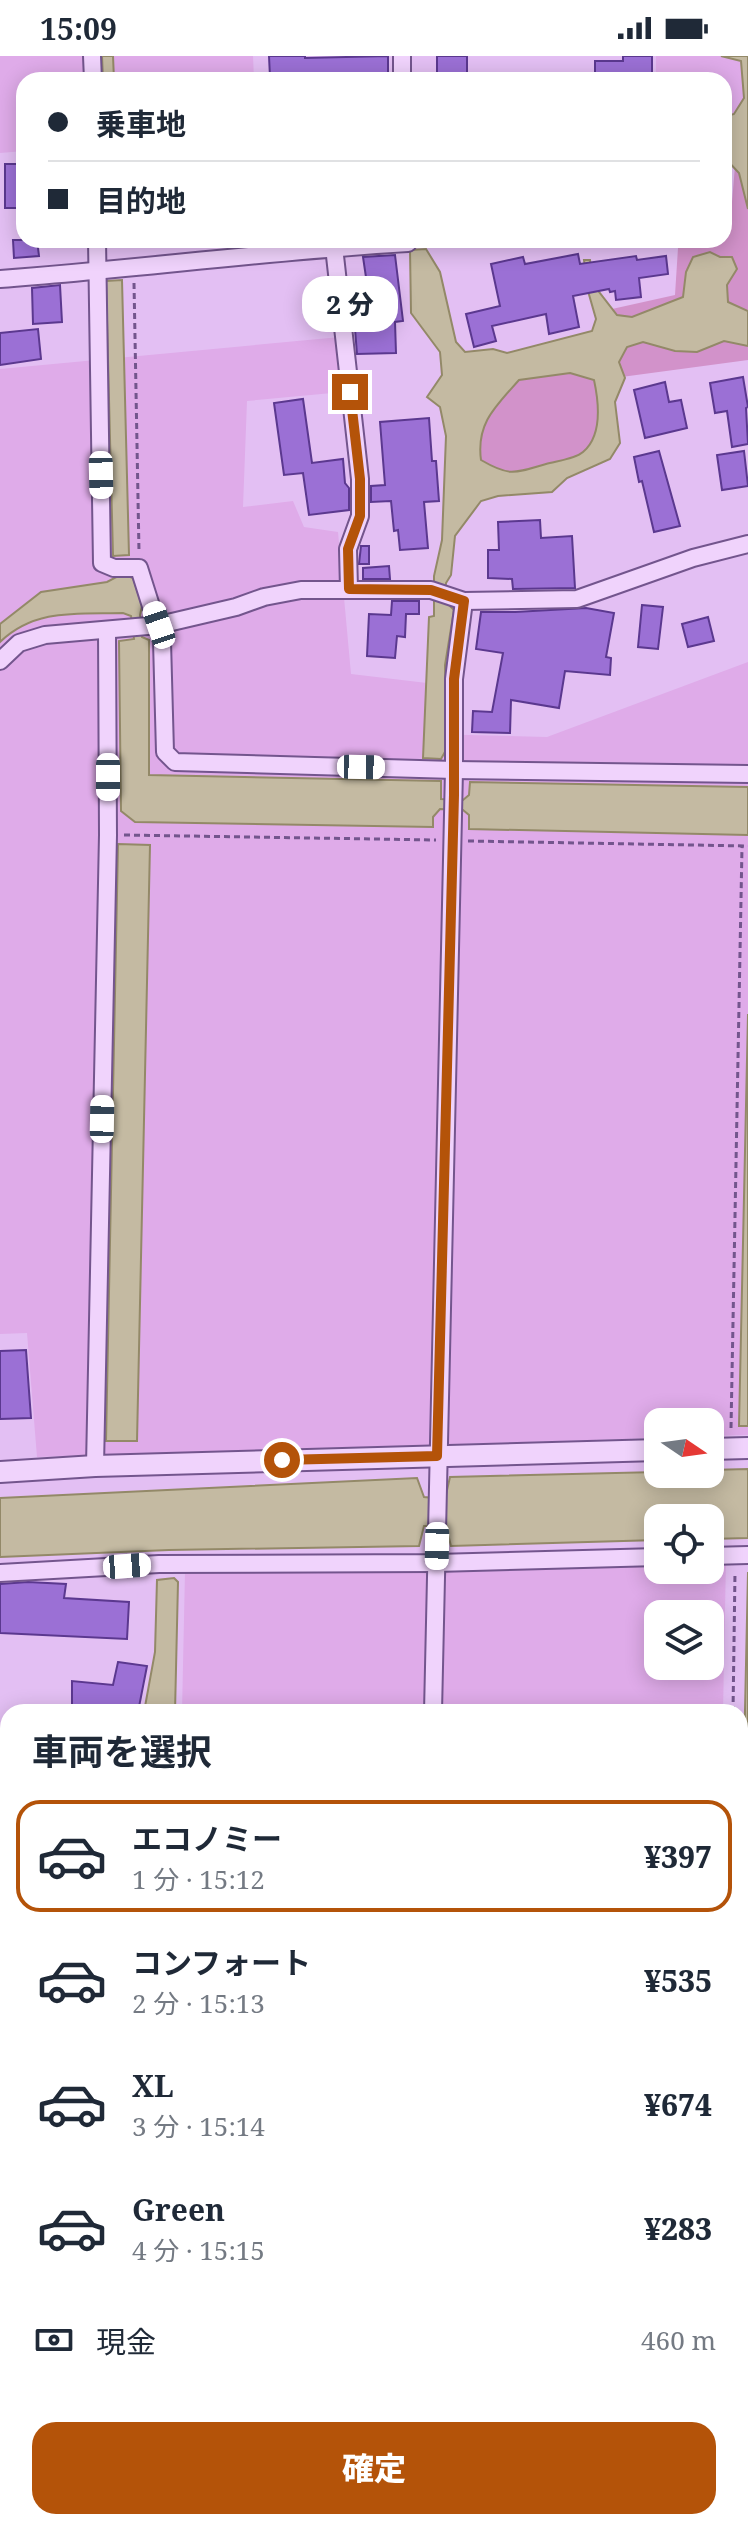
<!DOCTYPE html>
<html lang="ja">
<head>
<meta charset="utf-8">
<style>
	:root { --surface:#fff; --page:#f6f6f7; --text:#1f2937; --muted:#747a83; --line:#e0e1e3; --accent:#b45309 }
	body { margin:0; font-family:"Noto Serif","Noto Sans JP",serif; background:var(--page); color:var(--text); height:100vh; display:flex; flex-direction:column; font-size:30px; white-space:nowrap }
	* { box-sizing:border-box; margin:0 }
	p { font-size:26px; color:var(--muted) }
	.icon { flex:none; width:44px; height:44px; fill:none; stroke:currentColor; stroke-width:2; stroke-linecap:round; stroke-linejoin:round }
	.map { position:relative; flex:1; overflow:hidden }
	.drawer { position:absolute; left:0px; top:1648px; width:748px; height:826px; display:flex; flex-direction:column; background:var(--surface); border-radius:24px 24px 0 0; box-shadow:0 4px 20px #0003 }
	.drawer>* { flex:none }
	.banner { position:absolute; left:16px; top:16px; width:716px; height:176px; border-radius:24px; box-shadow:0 4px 20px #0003; display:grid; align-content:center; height:176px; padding:0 32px; background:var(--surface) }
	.needle { width:52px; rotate:103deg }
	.controls { position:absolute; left:644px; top:1352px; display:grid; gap:16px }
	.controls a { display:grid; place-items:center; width:80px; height:80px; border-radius:16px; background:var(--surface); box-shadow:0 4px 20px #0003; font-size:40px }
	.end { position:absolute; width:36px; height:36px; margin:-18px; border:10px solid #b45309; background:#fff; box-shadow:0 0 0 4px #fff }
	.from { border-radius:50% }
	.bubble { position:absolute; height:56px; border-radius:24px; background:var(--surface); box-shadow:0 4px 20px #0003; font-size:26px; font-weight:800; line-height:56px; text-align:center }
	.car { position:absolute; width:24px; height:48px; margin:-24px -12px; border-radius:10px; box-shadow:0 0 6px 2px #0007; background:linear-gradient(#fff 24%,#345 0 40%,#fff 0 76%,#345 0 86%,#fff 0) }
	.banner b { display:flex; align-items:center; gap:28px; height:76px; font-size:30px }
	.banner b+b { border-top:2px solid var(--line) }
	.banner i { width:20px; height:20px; background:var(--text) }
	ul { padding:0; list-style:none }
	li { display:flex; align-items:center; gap:24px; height:112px; margin:0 16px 12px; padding:0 16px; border:4px solid transparent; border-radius:24px }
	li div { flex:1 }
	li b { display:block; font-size:30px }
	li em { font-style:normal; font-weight:800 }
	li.current { border-color:var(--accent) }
	li>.icon { width:72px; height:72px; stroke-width:1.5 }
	h2 { padding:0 32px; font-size:36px; line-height:96px }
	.pay { display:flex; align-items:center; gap:20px; height:88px; padding:0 32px; font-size:30px }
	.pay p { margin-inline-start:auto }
	.button { display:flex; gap:16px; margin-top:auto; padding:16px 32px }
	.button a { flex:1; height:92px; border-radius:24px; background:var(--accent); color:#fff; font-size:32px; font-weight:800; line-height:92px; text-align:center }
	.status { display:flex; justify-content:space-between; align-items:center; height:56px; padding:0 40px; background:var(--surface); direction:ltr }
	.status svg { height:22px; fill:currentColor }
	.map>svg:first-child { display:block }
	.farmland { fill:#dfabe9; fill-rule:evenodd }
	.green { fill:#d292ca }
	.water { fill:#c4baa2; stroke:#938968; stroke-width:2; fill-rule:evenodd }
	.building { fill:#9b70d5; stroke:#5b388f; stroke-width:2 }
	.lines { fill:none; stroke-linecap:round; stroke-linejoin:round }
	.minor-casing { stroke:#73558d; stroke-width:20 }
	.tertiary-casing { stroke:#73558d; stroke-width:24 }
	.path { stroke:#73558d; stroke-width:3; stroke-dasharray:6 4; stroke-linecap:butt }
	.minor { stroke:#f0d3fc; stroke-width:16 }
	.tertiary { stroke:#f0d3fc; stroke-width:20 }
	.route { stroke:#b45309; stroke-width:10 }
</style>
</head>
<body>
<div class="status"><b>15:09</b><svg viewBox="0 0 49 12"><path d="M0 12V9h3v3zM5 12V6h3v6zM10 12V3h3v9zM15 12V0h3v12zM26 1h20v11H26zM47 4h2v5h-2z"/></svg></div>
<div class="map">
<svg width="748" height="2473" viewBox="0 0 748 2473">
	<rect width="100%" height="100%" fill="#e3bff3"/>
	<g class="farmland">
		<polygon points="0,0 253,0 254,24 24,24 24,95 0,97"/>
		<polygon points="656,0 748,0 748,35 724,83 724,24 656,24"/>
		<polygon points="340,281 343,336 247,345 243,451 293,445 304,471 338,476 351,618 427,627 428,678 547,681 748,606 748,1379 710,1380 710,1366 658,1366 658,1382 37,1401 27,1277 0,1278 0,313"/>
		<path d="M710,1504H726L723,1656H182L185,1516L658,1505V1514H710ZM658,1558H710V1610H658Z"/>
		<polygon points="0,2101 8,2102 8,2177 0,2176"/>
		<polygon points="0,2265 8,2266 8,2466 704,2466 704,2473 0,2473"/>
	</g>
	<polygon class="green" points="737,86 748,87 748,304 614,322 595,402 452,441 451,309 601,283 603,255 675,239 678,192 696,184 724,184 724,172 730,170"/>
	<g class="water">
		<polygon points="102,0 113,0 114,24 103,24"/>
		<polygon points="721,0 748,0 748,153 739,117 724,101 724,61 734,58 744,42 741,5"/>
		<path d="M426,193L440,216L456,286L465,296L493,293L507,297L592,275L596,263L588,235L584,204H590L593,228L617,259L632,261L683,241L686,216L693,201L710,196L720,201H732L737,213L727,229L728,246L748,255V290L724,285L697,296L675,295L643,286L627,291L619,306L625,322L615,346L620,387L610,403L567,422L552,436L498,440L481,445L455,480L451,519L446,527L445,545L454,554L445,609L446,694L441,703L423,702L429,561L434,560V520L442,484L446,380L440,351L427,341L442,319L440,296L411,257L410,194ZM570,317L594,324C599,347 603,379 583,396C575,403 557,405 546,408C515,417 510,421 481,404C476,367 496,350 519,324Z"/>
		<polygon points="122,224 129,499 113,500 106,225"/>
		<path d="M122,518L133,522L142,550L140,559L142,581L149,584V719L441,725V743L463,744L469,739L470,726L748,731V779L469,773V759L463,754L440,753L433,761V771L135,766L121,755L119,585L134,583L131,560L123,557C78,558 35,552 0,586V568L41,536L107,526Z"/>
		<polygon points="118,788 150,789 137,1385 106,1385"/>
		<polygon points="748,958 748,1370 739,1370"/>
		<polygon points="748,1413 748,1482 710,1483 710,1462 658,1462 658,1484 451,1490 446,1470 424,1470 419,1490 169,1494 0,1501 0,1442 417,1422 424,1441 445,1443 450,1421 658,1416 658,1418 710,1418 710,1414"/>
		<polygon points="748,1516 748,2473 727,2473 728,2466 740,2466 740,1885"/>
		<polygon points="174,1522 178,1526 175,1656 144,1656 155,1596 157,1524"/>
		<polygon points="0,2199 8,2200 8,2241 0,2241"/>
	</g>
	<g class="building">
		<polygon points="269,0 305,0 305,2 388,0 388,20 270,21"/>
		<rect x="437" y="0" width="30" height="24"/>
		<polygon points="623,0 652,0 652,24 595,24 595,5 623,5"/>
		<rect x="5" y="108" width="19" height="44"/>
		<polygon points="13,184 37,184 39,200 14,202"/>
		<polygon points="578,198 580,208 636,200 637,204 666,200 668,218 639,222 641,241 616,244 615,235 610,236 609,233 573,240 579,271 549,278 546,258 492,270 496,285 474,291 466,258 500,250 491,208 523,201 525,208"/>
		<polygon points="395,199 403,265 395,266 396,297 357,298 355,273 369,273 363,228 367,228 363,201"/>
		<polygon points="60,229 62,266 33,268 32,232"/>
		<polygon points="38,273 41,303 0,309 0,277"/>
		<polygon points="743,321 748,351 746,352 748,388 732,391 727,355 715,357 710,327"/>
		<polygon points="665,326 669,346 681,344 687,372 645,382 634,334"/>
		<polygon points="303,343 312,407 343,403 345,427 349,432 349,454 309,459 303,417 284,419 274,347"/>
		<polygon points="429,362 432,405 436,405 439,445 424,446 428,492 400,494 398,474 394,475 391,445 371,446 371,430 385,429 380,366"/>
		<polygon points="659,395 680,470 654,476 642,425 639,426 634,401"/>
		<polygon points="744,395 748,430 722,434 717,399"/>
		<polygon points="540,464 541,482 572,480 575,532 513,533 512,523 488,522 488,494 499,494 498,466"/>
		<polygon points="361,490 369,490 369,508 359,508"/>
		<polygon points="389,510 390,523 363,523 363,512"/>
		<polygon points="392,545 419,545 419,558 406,558 405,581 397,580 395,602 367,600 369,558 391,559"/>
		<polygon points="642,549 663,551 658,593 638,591"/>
		<polygon points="586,552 614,557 606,601 611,602 610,619 565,615 559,652 511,644 510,677 472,676 473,655 492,656 503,597 476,593 481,556 515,556"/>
		<polygon points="708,561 714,585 688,591 682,568"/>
		<polygon points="26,1294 31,1362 0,1363 0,1295"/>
		<polygon points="28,1526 66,1528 64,1542 129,1546 127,1583 0,1577 0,1528"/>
		<polygon points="118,1606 147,1610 138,1656 72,1656 72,1625 113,1629"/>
	</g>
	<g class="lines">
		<defs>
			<g id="minor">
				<polyline points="92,0 93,24"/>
				<polyline points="402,0 402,24"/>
				<polyline points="97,184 102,507 114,512 139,512 162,585 165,696 175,706 454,714 748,718"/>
				<polyline points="334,191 360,423 360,460 348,493 349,533"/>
				<path d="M0,223C136,213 272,195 408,187V184"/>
				<polyline points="0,605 19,587 45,579 159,569 236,551 264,541 301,534 431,534 464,545 577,543 693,502 748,488"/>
				<polyline points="95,1410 108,779 107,575"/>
				<polyline points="710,1500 748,1499"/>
				<polyline points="0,1517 159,1508 436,1507 658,1501"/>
				<polyline points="433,1656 454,714 454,623 464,545"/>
				<polyline points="93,2473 93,2466"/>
				<polyline points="412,2473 413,2466"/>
			</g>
			<g id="tertiary">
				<polyline points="710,1393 748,1392"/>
				<polyline points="0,1416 95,1410 658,1394"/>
			</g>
		</defs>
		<use href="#minor" class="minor-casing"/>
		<use href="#tertiary" class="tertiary-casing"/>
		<g class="path">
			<polyline points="134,227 139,496"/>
			<polyline points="124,779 436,784"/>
			<polyline points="468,785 748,790"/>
			<polyline points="731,1372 742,791"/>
			<polyline points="733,1656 735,1516"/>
			<polyline points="0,2183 8,2184"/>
			<polyline points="0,2257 8,2257"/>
			<polyline points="714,2473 714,2466"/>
		</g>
		<use href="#minor" class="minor"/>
		<use href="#tertiary" class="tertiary"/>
	</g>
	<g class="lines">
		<polyline class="route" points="282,1404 437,1400 454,739 454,623 464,545 431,534 349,533 348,493 360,460 360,423 350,336"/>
	</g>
</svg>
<div class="controls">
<a><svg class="needle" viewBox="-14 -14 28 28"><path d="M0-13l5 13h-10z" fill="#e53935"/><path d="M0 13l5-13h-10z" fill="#747a83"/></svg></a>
<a><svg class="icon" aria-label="locate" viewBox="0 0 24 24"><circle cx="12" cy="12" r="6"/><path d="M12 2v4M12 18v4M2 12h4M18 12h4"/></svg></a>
<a><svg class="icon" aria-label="layers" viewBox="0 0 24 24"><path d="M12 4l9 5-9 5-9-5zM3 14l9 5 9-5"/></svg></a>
</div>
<i class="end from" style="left:282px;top:1404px"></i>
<i class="end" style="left:350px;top:336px"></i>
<div class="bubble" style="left:302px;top:220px;width:96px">2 分</div>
<i class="car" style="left:101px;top:419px;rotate:179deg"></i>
<i class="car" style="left:159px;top:569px;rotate:341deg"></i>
<i class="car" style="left:361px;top:711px;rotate:91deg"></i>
<i class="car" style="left:108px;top:721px;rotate:180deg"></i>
<i class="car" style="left:102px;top:1063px;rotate:1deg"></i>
<i class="car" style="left:437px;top:1490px;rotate:181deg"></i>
<i class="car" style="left:127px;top:1510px;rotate:86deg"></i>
<div class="banner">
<b><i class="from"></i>乗車地</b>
<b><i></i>目的地</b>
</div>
<section class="drawer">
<h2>車両を選択</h2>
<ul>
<li class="current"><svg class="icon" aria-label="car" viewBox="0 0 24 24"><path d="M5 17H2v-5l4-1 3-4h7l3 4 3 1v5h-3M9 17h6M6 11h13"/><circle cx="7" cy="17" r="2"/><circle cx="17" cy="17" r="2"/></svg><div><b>エコノミー</b><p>1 分 · 15:12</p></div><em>¥397</em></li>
<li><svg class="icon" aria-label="car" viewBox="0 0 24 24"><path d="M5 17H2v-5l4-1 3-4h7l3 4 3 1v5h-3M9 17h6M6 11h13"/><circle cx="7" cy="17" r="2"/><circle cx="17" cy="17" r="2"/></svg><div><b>コンフォート</b><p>2 分 · 15:13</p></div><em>¥535</em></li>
<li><svg class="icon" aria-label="car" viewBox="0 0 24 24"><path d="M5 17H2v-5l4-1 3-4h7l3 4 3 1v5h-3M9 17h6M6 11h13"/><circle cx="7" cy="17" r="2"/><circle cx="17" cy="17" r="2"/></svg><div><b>XL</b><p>3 分 · 15:14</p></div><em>¥674</em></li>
<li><svg class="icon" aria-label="car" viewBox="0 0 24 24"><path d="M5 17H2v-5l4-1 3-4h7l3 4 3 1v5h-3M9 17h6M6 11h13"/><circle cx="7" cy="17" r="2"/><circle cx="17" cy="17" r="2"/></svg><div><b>Green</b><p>4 分 · 15:15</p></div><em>¥283</em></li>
</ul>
<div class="pay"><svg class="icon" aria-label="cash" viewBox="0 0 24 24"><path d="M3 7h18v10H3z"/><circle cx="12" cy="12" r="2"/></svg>現金<p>460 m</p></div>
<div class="button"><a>確定</a></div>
</section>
</div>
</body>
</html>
